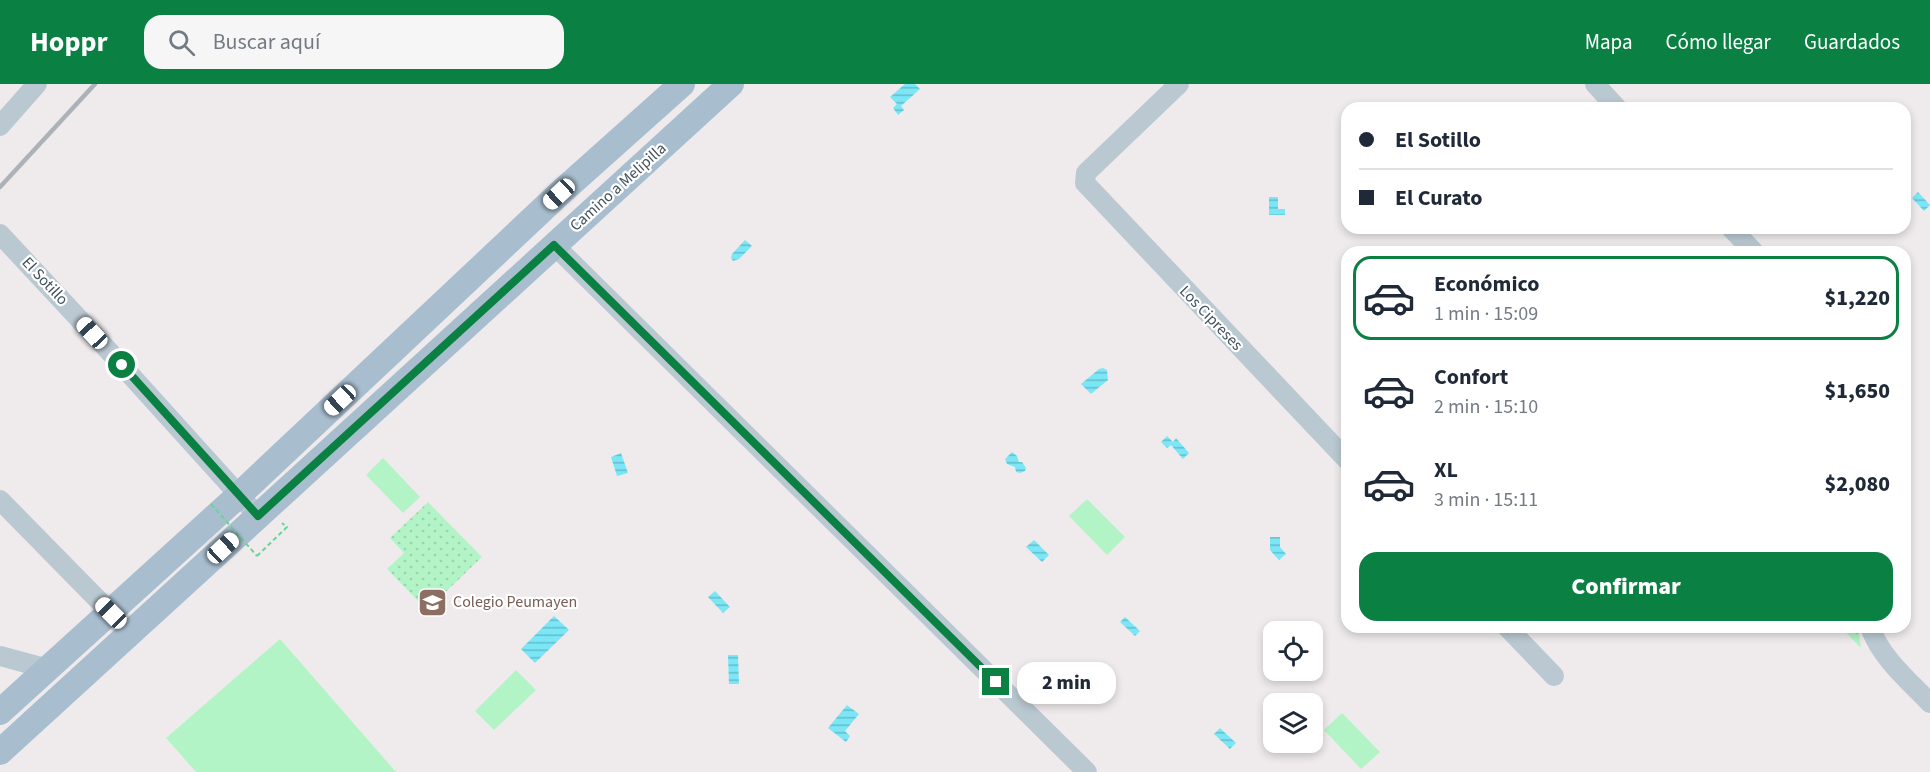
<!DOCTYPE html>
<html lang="es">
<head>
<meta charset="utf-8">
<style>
	:root { --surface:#fff; --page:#f6f6f7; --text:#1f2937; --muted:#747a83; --line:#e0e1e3; --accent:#0b8043 }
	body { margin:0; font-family:"Source Sans 3",sans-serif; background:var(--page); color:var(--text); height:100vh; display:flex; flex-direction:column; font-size:22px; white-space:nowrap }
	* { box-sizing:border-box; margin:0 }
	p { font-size:20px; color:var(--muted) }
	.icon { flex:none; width:33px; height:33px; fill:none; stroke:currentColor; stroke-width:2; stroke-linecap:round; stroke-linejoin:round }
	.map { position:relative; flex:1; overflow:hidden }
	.side { position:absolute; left:1341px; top:162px; width:570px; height:387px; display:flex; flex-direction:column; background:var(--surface); border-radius:18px; box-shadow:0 3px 9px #0003 }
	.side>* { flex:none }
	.hud { position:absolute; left:1341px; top:18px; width:570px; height:132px; border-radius:18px; box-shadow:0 3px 9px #0003; display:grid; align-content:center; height:132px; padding:0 18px; background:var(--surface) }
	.buttons { position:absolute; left:1263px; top:537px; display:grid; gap:12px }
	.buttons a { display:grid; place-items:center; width:60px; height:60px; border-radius:12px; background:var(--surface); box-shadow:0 3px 9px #0003; font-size:30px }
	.end { position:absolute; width:27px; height:27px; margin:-14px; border:8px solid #0b8043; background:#fff; box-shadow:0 0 0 3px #fff }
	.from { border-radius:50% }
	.bubble { position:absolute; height:42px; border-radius:18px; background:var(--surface); box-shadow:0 3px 9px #0003; font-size:20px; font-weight:800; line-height:42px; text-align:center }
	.car { position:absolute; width:18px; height:36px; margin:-18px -9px; border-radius:8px; box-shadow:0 0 4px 2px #0007; background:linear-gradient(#fff 24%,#345 0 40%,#fff 0 76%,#345 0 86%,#fff 0) }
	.hud b { display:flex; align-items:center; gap:21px; height:57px; font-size:22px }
	.hud b+b { border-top:2px solid var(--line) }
	.hud i { width:15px; height:15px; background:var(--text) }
	ul { padding:10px 0 0; list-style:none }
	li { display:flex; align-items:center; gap:18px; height:84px; margin:0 12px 9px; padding:0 6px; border:3px solid transparent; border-radius:18px }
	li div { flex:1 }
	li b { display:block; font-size:22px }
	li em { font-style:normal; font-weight:800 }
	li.current { border-color:var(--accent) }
	li>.icon { width:54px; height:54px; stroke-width:1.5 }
	.cta { display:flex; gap:12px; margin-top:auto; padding:12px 18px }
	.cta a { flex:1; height:69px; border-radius:18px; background:var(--accent); color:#fff; font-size:24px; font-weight:800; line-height:69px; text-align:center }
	header { display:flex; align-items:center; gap:36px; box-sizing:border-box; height:84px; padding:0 30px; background:var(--accent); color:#fff }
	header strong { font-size:28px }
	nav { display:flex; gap:33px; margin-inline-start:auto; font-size:21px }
	.search { width:420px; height:54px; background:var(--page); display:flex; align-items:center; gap:15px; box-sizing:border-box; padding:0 21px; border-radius:18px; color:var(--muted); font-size:22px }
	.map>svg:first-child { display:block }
	.grass { fill:url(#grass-dots) }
	.pitch { fill:#b3f4c7 }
	.water { fill:url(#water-rules) }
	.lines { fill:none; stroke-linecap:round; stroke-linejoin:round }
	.path { stroke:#67d597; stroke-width:2; stroke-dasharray:4.5 3; stroke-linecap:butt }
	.minor { stroke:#bac8d1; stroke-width:20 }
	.major { stroke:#a8becf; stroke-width:26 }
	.rail { stroke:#adb2b8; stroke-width:4.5 }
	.path-bridge { stroke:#67d597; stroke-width:2; stroke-dasharray:4.5 3; stroke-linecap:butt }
	.route { stroke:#0b8043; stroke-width:8 }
	.labels { text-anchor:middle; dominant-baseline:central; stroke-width:4.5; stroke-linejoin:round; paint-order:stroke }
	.street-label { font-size:16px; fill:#42515b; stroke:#fff }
	.education-label { font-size:16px; fill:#785e54; stroke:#fff; text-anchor:start }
</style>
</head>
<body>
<header>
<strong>Hoppr</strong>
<div class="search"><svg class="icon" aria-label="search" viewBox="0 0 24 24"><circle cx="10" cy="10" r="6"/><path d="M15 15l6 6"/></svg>Buscar aquí</div>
<nav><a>Mapa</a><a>Cómo llegar</a><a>Guardados</a></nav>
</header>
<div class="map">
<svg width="1930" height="688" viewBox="0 0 1930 688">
	<defs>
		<pattern id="grass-dots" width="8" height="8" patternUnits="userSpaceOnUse" patternTransform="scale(1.5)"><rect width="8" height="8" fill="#b3f4c7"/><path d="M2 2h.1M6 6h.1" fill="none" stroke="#9bd3ad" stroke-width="1.8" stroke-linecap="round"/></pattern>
		<pattern id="water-rules" width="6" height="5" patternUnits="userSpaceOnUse" patternTransform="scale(1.5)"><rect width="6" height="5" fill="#7be6f6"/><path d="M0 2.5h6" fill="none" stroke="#66bdca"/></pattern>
	</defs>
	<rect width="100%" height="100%" fill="#efebec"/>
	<g class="grass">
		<polygon points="428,418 482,473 427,526 387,485 404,469 390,454"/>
		<polygon points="1841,543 1858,543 1861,564"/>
	</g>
	<g class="pitch">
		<polygon points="383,374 420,413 403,429 366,391"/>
		<polygon points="1087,415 1125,453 1107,471 1069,432"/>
		<polygon points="280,555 396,688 196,688 166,654"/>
		<polygon points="516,586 536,606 494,646 475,627"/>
		<polygon points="1342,629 1380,668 1361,685 1324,646"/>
	</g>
	<g class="water">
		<polygon points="905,0 915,0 920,5 901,22 904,26 898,31 893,24 897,20 890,13"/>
		<polygon points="1918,108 1930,121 1924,127 1912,114"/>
		<polygon points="1269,113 1278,113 1278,125 1285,125 1285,131 1269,131"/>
		<polygon points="745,156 752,162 739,175 733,177 731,174 732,170"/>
		<polygon points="1103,284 1107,286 1108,296 1091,310 1081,300 1099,285"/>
		<polygon points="1167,352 1173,358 1176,354 1189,369 1183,375 1171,361 1167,364 1161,358"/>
		<polygon points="1012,368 1017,372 1019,378 1022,378 1026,384 1025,387 1020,389 1016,388 1015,383 1007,380 1005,375"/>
		<polygon points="621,369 628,389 617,392 611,373"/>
		<polygon points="1270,453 1280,453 1280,463 1286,470 1279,476 1270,466"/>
		<polygon points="1034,456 1049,471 1042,478 1026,463"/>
		<polygon points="715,507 730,523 723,529 708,513"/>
		<polygon points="554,532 569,546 535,579 521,565"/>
		<polygon points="1125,533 1140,547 1135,552 1120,538"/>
		<polygon points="728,571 738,571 739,600 729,600"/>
		<polygon points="847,621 859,630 845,647 850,652 846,658 828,644"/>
		<polygon points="1220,644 1236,659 1230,665 1214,650"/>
	</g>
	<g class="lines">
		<polyline class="path" points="257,472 287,443 282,439"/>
		<g class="minor">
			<polyline points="1179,0 1086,89 1085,99 1347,376"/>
			<polyline points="1595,0 1617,24"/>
			<polyline points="0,42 37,0"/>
			<polyline points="1731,144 1754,168"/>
			<polyline points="0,150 107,265 258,432"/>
			<polyline points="554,161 1087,688"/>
			<polyline points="0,416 111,529"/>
			<polyline points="1507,543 1554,592"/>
			<path d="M1870,543C1881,574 1908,596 1930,619"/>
			<polyline points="0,572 48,585"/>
		</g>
		<g class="major">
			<polyline points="0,628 239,411 559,110 682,0"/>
			<polyline points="0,668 731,0"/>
		</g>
		<polyline class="rail" points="0,103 95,0"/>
		<polyline class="path-bridge" points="211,420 257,472"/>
	</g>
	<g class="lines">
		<polyline class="route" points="122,281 258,432 554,161 996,598"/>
	</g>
	<defs>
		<symbol id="school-square" viewBox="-11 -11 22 22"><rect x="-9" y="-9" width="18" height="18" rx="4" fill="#8d6e63" stroke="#fff"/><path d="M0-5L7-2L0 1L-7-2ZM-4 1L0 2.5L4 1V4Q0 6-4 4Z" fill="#fff"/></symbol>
	</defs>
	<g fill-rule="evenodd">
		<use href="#school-square" x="416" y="502" width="33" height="33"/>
	</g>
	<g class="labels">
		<g class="street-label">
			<text transform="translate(618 103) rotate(-42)">Camino a Melipilla</text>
			<text transform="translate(45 197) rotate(47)">El Sotillo</text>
			<text transform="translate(1211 234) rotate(46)">Los Cipreses</text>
		</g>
		<g class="education-label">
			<text x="453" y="518">Colegio Peumayen</text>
		</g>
	</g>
</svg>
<div class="buttons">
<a><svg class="icon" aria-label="locate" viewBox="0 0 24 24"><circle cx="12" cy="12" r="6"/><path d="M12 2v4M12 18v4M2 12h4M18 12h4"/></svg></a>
<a><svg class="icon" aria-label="layers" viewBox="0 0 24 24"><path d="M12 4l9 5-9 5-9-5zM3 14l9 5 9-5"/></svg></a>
</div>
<i class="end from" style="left:122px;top:281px"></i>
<i class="end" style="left:996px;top:598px"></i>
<div class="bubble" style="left:1017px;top:578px;width:99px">2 min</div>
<i class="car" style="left:559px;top:110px;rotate:227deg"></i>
<i class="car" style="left:92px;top:249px;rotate:317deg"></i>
<i class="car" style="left:340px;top:316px;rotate:227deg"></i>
<i class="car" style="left:223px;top:464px;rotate:47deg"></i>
<i class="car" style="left:111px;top:529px;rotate:315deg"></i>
<div class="hud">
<b><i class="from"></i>El Sotillo</b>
<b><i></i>El Curato</b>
</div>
<section class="side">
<ul>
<li class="current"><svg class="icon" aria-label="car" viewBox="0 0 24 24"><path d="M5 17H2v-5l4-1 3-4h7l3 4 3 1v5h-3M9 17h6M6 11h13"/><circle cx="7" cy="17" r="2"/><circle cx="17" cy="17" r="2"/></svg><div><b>Económico</b><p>1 min · 15:09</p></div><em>$1,220</em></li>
<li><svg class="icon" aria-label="car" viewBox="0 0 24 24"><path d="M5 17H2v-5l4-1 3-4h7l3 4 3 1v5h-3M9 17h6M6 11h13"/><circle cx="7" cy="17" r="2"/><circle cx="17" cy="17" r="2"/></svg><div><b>Confort</b><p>2 min · 15:10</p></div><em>$1,650</em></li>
<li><svg class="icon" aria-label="car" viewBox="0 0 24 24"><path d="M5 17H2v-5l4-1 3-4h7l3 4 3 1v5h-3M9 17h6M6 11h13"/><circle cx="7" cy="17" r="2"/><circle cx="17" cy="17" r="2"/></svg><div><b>XL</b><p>3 min · 15:11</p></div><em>$2,080</em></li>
</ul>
<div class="cta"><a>Confirmar</a></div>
</section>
</div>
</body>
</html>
